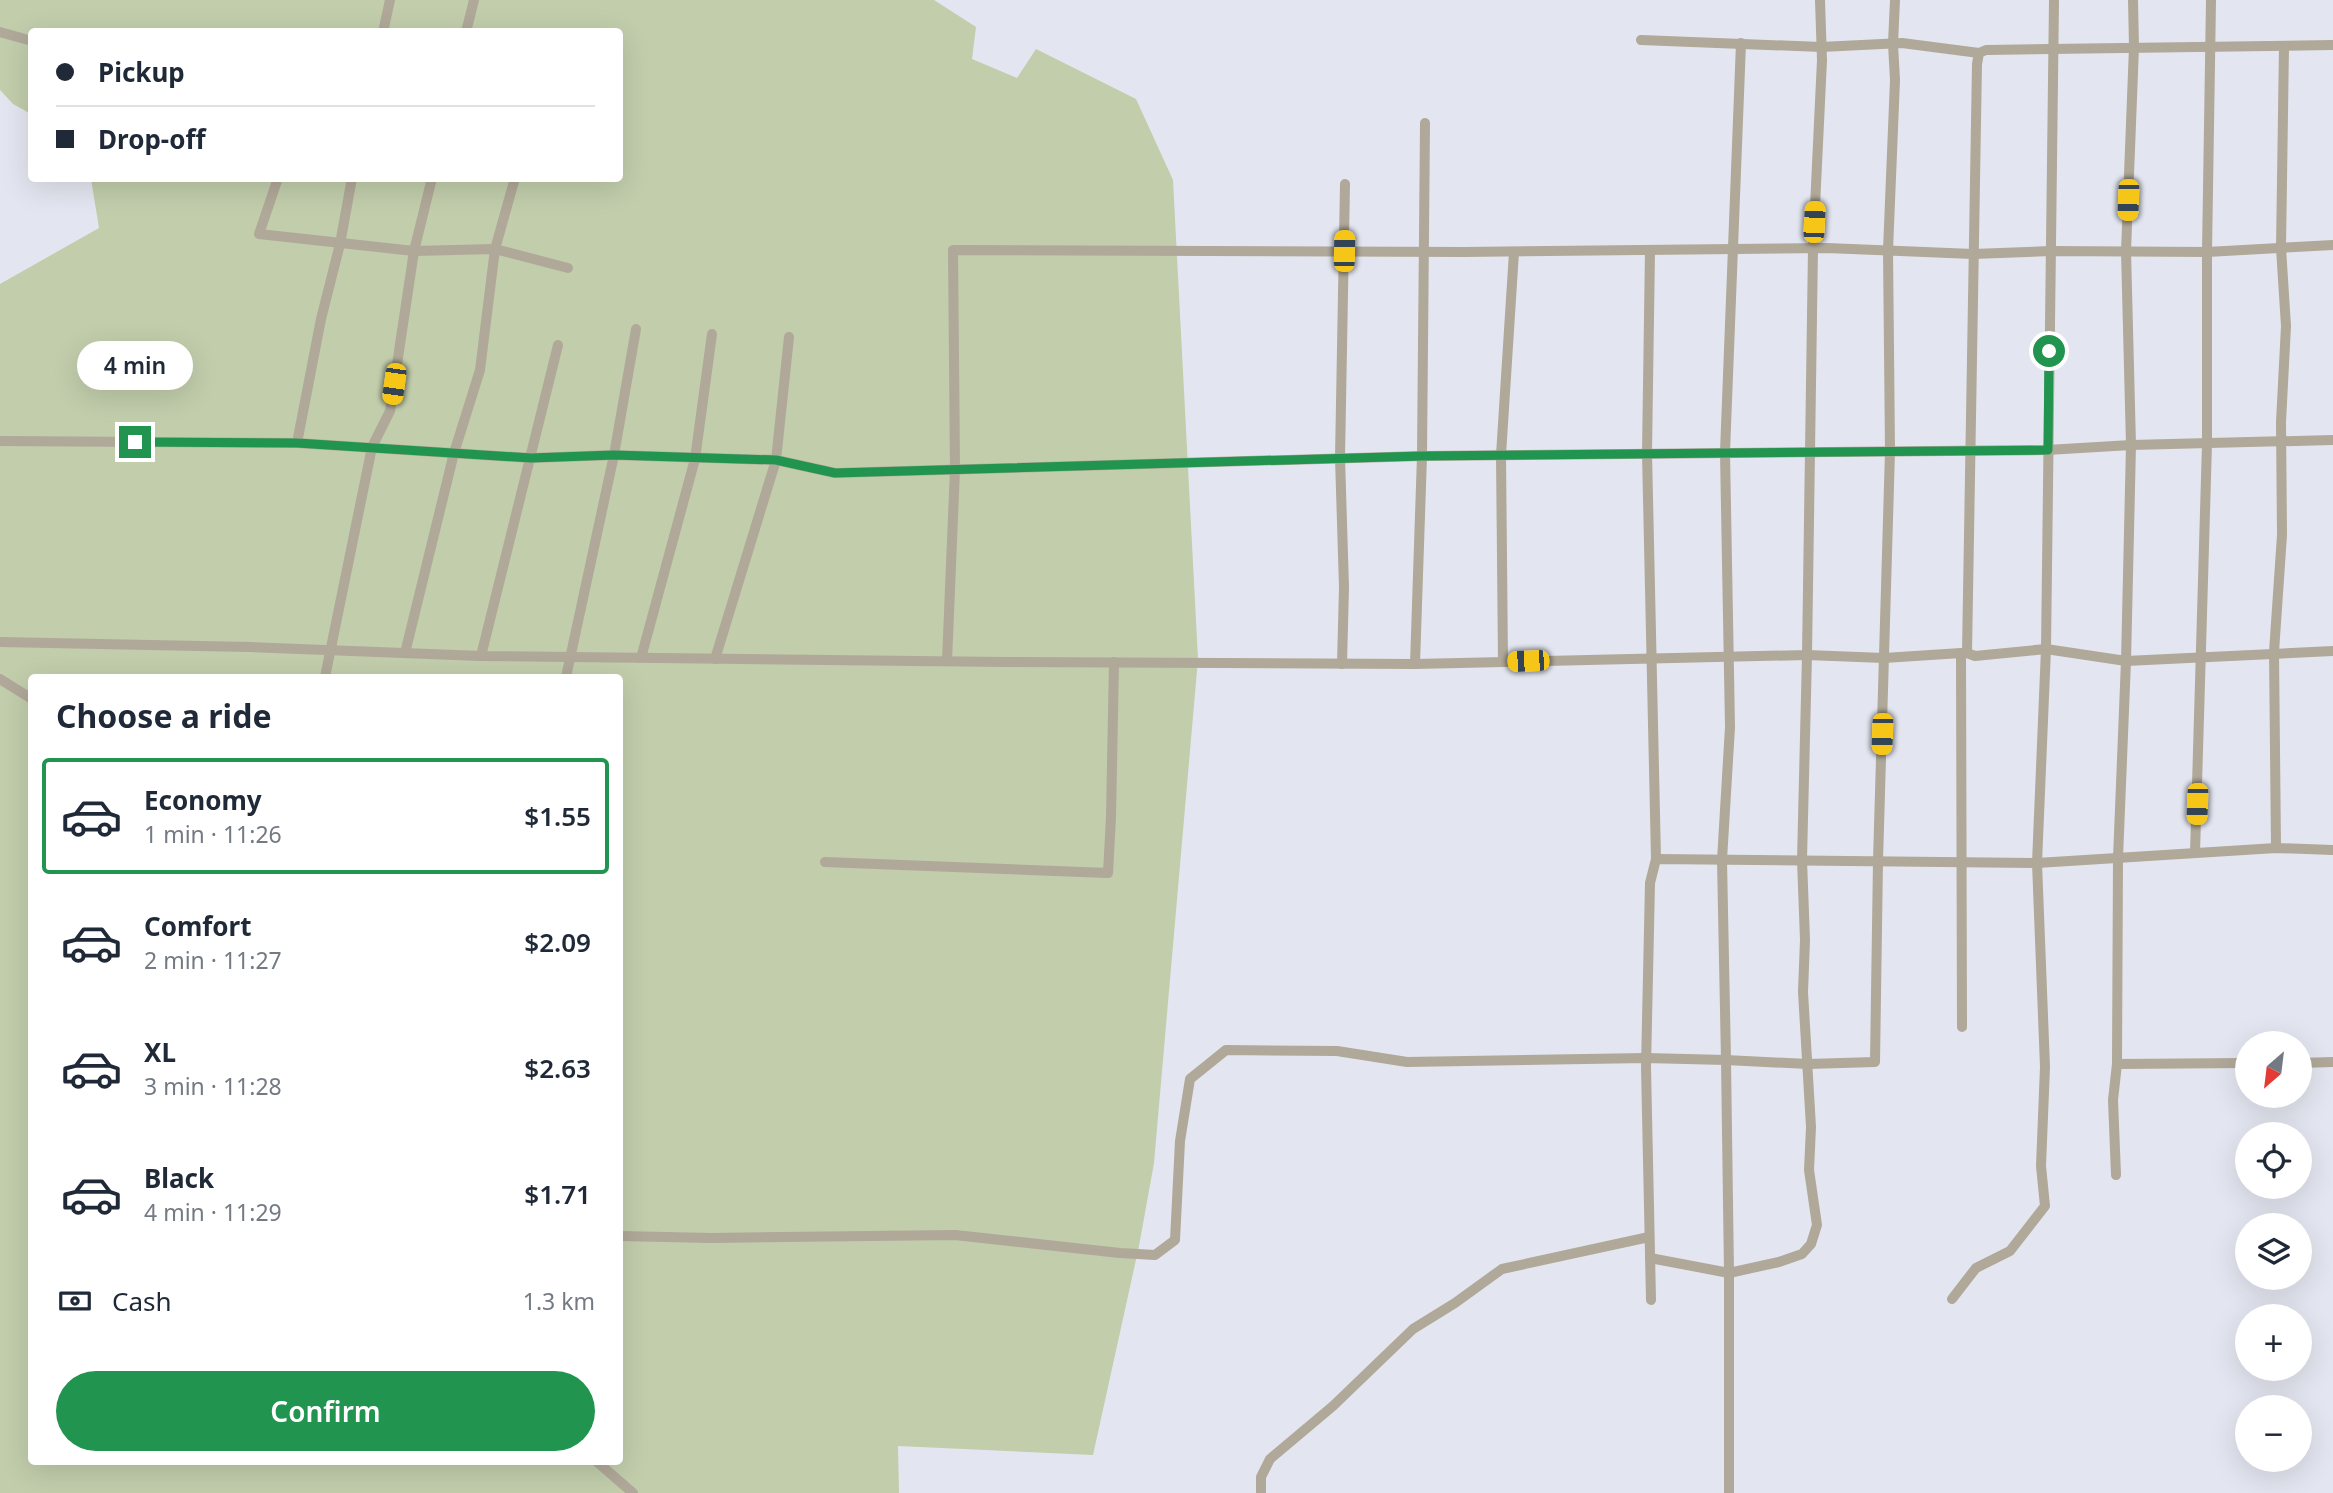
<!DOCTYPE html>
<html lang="en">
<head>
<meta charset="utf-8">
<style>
	:root { --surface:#fff; --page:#f6f6f7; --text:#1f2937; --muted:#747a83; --line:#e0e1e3; --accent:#21944f }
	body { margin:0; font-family:"Noto Sans",sans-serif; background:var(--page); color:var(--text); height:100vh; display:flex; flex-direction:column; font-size:26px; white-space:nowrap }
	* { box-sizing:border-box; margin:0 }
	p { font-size:23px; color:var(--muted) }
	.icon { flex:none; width:38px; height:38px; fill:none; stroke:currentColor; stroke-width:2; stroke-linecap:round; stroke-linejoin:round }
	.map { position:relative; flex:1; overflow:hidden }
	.panel { position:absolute; left:28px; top:674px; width:595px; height:791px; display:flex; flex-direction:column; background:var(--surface); border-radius:7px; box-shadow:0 7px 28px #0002 }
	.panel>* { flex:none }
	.guide { position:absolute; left:28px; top:28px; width:595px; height:154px; border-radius:7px; box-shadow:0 7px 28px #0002; display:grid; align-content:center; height:154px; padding:0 28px; background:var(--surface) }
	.needle { width:46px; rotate:208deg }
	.tools { position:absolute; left:2235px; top:1031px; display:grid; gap:14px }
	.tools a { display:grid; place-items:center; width:77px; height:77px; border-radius:50%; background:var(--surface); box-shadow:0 7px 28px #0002; font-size:35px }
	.end { position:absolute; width:32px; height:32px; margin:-16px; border:9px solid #21944f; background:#fff; box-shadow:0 0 0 4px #fff }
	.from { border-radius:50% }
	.bubble { position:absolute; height:49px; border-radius:24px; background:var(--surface); box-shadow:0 7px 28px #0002; font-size:23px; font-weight:600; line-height:49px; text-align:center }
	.car { position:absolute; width:21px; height:42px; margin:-21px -10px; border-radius:9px; box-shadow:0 0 5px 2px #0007; background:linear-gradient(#f5c518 24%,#345 0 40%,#f5c518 0 76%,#345 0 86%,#f5c518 0) }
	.guide b { display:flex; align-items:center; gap:24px; height:66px; font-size:26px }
	.guide b+b { border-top:2px solid var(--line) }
	.guide i { width:18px; height:18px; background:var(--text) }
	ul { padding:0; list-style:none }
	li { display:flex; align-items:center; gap:21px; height:116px; margin:0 14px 10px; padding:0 14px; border:4px solid transparent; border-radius:7px }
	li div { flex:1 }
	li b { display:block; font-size:26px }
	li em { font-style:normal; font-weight:600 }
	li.selected { border-color:var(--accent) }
	li>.icon { width:63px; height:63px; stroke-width:1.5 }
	h2 { padding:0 28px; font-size:32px; line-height:84px }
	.pay { display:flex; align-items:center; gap:18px; height:77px; padding:0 28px; font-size:26px }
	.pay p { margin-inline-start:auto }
	.button { display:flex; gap:14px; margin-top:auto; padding:14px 28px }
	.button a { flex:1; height:80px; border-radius:42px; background:var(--accent); color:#fff; font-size:28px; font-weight:600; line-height:80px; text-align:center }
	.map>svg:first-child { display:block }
	.green { fill:#c1cdab; fill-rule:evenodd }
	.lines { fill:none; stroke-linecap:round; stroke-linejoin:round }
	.minor { stroke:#b0a898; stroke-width:10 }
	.route { stroke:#21944f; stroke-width:9 }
</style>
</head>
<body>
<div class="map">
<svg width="2333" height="1493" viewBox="0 0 2333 1493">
	<rect width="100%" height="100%" fill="#e3e6f0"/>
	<path class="green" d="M0,0H934L976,27L972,59L1017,78L1036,49L1136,99L1173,180L1198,659L1154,1163L1139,1246L1093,1455L898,1446L899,1493H0V284L99,228L91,179L620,178V32H32L31,114L13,104L0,90ZM32,677H620V1461H32Z"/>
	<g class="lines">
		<g class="minor">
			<polyline points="0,32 32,41"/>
			<polyline points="383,32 390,0"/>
			<polyline points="466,32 474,0"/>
			<polyline points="1641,40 1821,47 1902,43 1979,53"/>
			<polyline points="1741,43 1725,452 1730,727 1722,860 1726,1060 1808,1064 1875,1062 1878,861 1890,451 1888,250 1895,80 1893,44 1895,0"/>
			<polyline points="2333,45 1986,50 1979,53 1977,64 1967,653 1975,656 2046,649 2126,661 2333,651"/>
			<polyline points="278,178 259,234 414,251 495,249 568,268"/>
			<polyline points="1650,250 1647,453 1656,859"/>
			<polyline points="0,441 297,443 531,458 614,455 776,460 835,473 1422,456 2047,450 2131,445 2333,440"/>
			<polyline points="297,443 321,319 340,244 352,178"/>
			<polyline points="0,642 250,647 481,656 1004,662 1415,664 1807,655 1813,248 1822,60 1820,0"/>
			<polyline points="405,653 454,453 480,370 495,249 515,178"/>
			<polyline points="481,656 558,345"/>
			<polyline points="641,658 695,459 712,334"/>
			<polyline points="715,659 776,460 789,337"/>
			<polyline points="947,661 955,469 953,250 1464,252 1827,248 1973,254 2051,251 2207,252 2333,245"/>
			<polyline points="1503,662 1501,455 1514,252"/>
			<polyline points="1342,664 1344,587 1340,458 1345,184"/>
			<polyline points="1415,664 1422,456 1425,123"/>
			<polyline points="325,677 372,447 390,411 414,251 432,178"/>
			<polyline points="566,677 614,455 636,329"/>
			<polyline points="0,679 32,699"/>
			<polyline points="2276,848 2274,652 2282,535 2281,422 2286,326 2281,248 2284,46"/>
			<polyline points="2195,853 2207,444 2207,252 2211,0"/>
			<polyline points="825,862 1108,873 1111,817 1114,662"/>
			<polyline points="1962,1027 1961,653 1967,653"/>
			<polyline points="2300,1063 2333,1062"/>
			<polyline points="2117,1064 2118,858 2126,661 2131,445 2126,251 2134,47 2133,0"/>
			<polyline points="2116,1175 2113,1100 2117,1064 2247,1063"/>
			<polyline points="620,1236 711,1238 955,1235 1120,1253 1155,1255 1175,1240 1180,1141 1190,1079 1226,1050 1337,1051 1407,1062 1646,1058 1726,1060 1729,1273 1729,1493"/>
			<polyline points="1650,1258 1729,1273 1779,1262 1802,1254 1811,1244 1817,1225 1809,1170 1811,1127 1803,992 1805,940 1802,860 1807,655 1884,658 1961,653"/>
			<polyline points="1952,1299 1976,1268 2010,1251 2045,1206 2041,1166 2045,1067 2037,863 2046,649 2054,0"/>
			<polyline points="1651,1300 1646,1067 1650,883 1656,859 2037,863 2276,848 2333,850"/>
			<polyline points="596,1461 633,1493"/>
			<polyline points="1261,1493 1261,1477 1270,1459 1333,1406 1413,1329 1455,1303 1502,1269 1649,1237"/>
		</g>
	</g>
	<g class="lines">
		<polyline class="route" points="135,442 297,443 531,458 614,455 776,460 835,473 1422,456 2048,450 2049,351"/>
	</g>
</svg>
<div class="tools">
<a><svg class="needle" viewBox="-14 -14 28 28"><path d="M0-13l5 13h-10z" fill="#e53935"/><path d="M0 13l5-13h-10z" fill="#747a83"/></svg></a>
<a><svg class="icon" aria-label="locate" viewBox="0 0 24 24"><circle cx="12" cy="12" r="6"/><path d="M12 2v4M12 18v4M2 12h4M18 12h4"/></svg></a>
<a><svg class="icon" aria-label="layers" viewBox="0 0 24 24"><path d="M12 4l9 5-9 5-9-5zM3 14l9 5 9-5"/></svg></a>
<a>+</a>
<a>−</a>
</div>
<i class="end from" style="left:2049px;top:351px"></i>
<i class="end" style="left:135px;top:442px"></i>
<div class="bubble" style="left:77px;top:341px;width:116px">4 min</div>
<i class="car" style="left:2128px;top:200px;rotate:182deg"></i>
<i class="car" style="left:1814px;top:222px;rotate:3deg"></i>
<i class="car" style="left:1344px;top:251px;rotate:1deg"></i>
<i class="car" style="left:394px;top:384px;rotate:188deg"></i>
<i class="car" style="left:1528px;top:661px;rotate:268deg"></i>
<i class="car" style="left:1882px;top:734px;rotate:182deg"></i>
<i class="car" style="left:2197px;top:804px;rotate:182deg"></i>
<div class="guide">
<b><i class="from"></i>Pickup</b>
<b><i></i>Drop-off</b>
</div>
<section class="panel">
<h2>Choose a ride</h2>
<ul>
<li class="selected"><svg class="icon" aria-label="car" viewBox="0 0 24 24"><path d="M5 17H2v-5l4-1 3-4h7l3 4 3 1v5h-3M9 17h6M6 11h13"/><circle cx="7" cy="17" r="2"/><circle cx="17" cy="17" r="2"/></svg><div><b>Economy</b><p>1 min · 11:26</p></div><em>$1.55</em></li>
<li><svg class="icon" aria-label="car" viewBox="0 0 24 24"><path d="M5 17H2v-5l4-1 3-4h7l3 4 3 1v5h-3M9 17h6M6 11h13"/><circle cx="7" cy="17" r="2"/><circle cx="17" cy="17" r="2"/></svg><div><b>Comfort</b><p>2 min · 11:27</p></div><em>$2.09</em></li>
<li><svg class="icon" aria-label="car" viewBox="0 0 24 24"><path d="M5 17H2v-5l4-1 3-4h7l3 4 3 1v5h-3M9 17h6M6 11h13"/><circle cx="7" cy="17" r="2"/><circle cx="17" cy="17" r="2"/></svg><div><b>XL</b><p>3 min · 11:28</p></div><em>$2.63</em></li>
<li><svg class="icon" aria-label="car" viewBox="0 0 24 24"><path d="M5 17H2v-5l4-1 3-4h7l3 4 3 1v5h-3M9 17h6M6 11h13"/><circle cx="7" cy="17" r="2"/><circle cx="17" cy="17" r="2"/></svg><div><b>Black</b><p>4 min · 11:29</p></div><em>$1.71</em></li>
</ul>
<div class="pay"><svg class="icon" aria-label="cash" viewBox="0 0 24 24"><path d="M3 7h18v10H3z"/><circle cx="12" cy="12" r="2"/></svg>Cash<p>1.3 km</p></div>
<div class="button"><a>Confirm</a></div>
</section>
</div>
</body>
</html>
